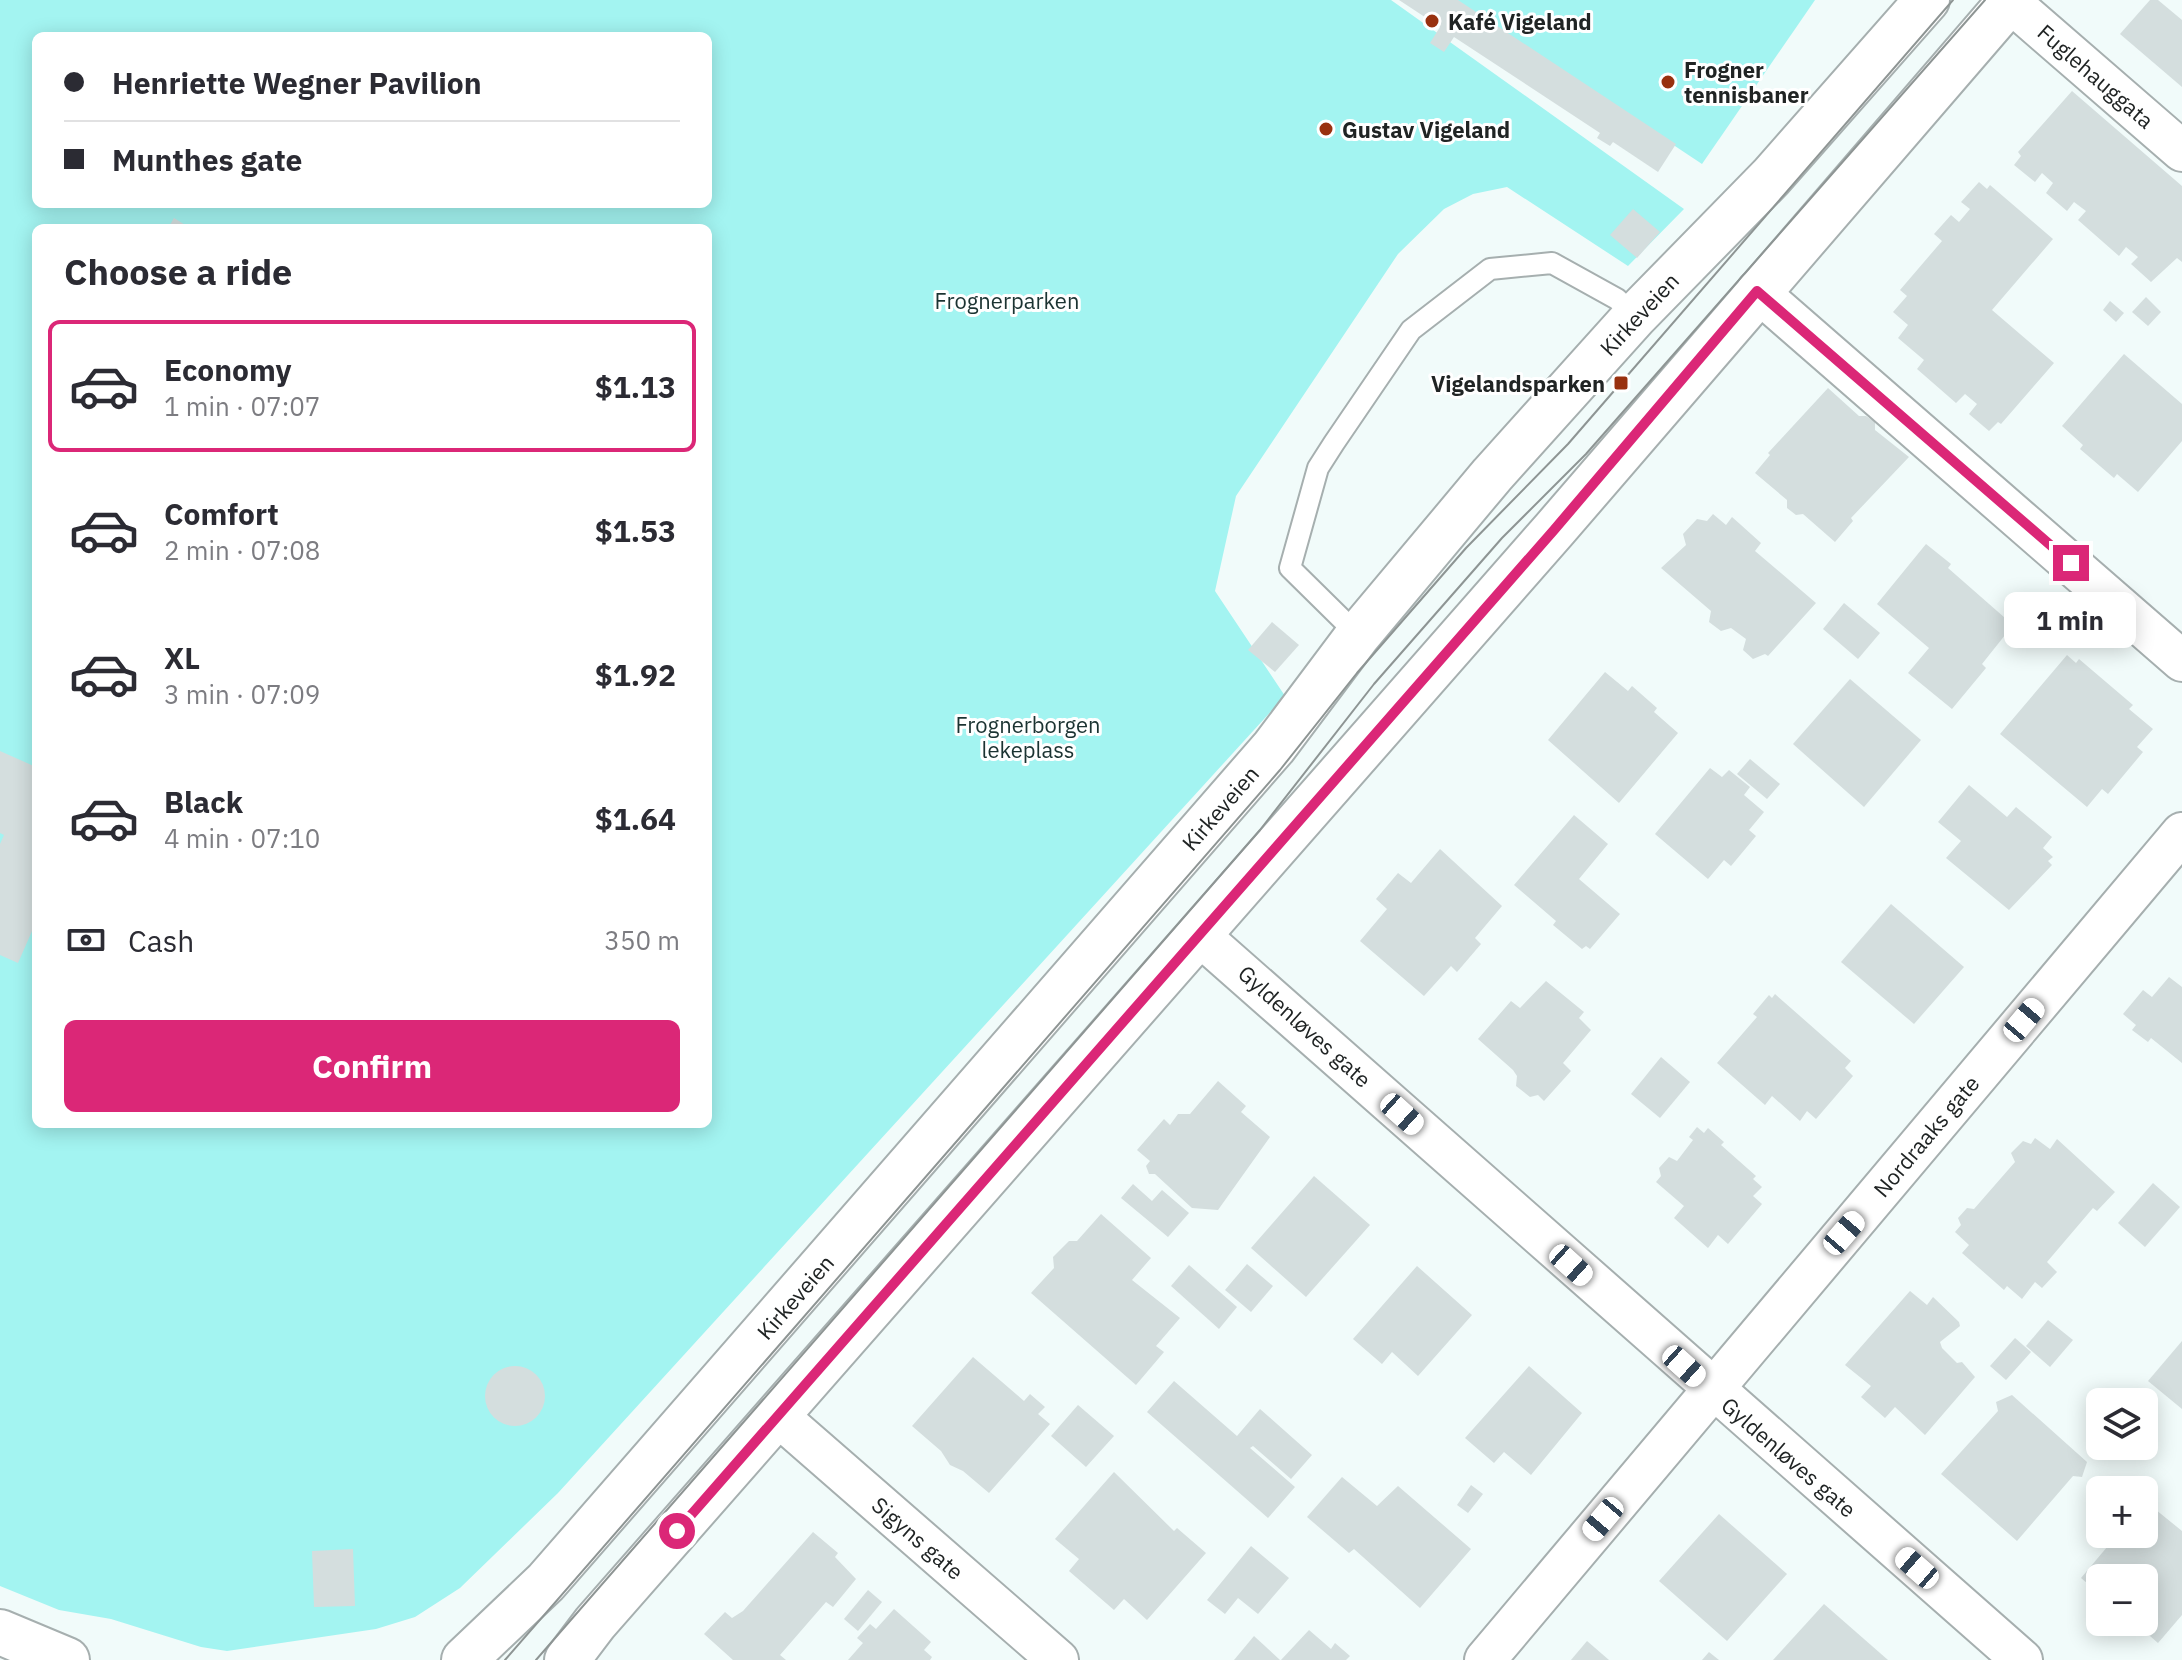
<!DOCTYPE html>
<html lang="en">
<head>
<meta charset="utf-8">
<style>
	:root { --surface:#fff; --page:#f2f2f3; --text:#2b2b33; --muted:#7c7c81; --line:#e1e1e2; --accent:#db2777 }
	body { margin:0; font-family:"IBM Plex Sans",sans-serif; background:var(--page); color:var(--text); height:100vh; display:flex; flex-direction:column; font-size:30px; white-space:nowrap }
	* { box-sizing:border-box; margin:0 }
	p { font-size:26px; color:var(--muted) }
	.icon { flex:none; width:44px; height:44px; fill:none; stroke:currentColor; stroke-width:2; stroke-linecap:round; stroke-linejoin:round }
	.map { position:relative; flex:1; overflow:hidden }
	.details { position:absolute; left:32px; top:224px; width:680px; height:904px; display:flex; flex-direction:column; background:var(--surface); border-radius:12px; box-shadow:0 4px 20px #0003 }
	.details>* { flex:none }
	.guide { position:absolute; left:32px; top:32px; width:680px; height:176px; border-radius:12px; box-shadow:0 4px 20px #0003; display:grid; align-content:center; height:176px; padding:0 32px; background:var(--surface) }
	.tools { position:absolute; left:2086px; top:1388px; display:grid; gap:16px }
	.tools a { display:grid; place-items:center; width:72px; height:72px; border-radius:12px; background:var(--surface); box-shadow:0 4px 20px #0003; font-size:40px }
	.end { position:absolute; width:36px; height:36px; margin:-18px; border:10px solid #db2777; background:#fff; box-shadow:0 0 0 4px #fff }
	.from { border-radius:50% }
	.bubble { position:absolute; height:56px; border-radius:12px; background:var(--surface); box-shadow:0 4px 20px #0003; font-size:26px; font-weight:700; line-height:56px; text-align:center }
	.car { position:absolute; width:24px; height:48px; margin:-24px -12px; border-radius:10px; box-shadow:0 0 6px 2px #0007; background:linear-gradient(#fff 24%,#345 0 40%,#fff 0 76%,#345 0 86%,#fff 0) }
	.guide b { display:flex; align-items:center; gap:28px; height:76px; font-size:30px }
	.guide b+b { border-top:2px solid var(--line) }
	.guide i { width:20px; height:20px; background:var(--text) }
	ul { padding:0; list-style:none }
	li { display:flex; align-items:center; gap:24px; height:132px; margin:0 16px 12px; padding:0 16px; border:4px solid transparent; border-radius:12px }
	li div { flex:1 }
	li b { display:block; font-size:30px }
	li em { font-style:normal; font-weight:700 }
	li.current { border-color:var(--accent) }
	li>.icon { width:72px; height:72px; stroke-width:1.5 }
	h2 { padding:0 32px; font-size:36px; line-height:96px }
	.pay { display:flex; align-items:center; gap:20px; height:88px; padding:0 32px; font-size:30px }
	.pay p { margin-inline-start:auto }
	.action { display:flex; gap:16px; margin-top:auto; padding:16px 32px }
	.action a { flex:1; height:92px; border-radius:12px; background:var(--accent); color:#fff; font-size:32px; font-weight:700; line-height:92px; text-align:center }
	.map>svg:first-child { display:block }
	.green { fill:#a3f4f1; fill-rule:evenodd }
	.building { fill:#d4dede }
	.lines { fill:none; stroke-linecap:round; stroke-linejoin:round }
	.lane-casing { stroke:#a6afaf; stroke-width:24 }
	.street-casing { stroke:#a6afaf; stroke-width:44 }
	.primary-casing { stroke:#a6afaf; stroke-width:48 }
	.lane { stroke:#fff; stroke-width:20 }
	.street { stroke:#fff; stroke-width:40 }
	.primary { stroke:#fff; stroke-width:44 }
	.tram { stroke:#8e9594; stroke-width:2 }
	.route { stroke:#db2777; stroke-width:10 }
	.poi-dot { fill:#98310f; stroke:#fff; stroke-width:3 }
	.labels { text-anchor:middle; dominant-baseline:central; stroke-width:6; stroke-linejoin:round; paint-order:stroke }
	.poi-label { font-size:22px; font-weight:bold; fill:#202424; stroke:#fff; text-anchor:start }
	.street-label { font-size:22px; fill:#202424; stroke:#fff }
	.park-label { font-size:22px; fill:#1b3332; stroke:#fff }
</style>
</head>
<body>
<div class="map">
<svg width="2182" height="1660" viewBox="0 0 2182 1660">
	<rect width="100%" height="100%" fill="#f1fbfa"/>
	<g class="green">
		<path d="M0,0H1391L1684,209L1628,266L1507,187L1473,194L1444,209L1398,254L1236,496L1215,591L1285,696L558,1493L460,1588L415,1617L376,1629L227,1651L201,1647L111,1619L59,1610L0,1586ZM36,36H708V204H36ZM36,228H708V1124H36Z"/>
		<polygon points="1455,0 1815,0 1702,164"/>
	</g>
	<g class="building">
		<polygon points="1399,0 1458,0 1676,144 1658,172 1613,142 1610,146 1597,138 1600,133 1454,37 1444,52 1430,43 1440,27"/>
		<polygon points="2150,0 2158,0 2182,20 2182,87 2120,34"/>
		<polygon points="2072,91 2182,186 2182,262 2177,258 2151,282 2131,264 2138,257 2126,247 2119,256 2078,220 2086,211 2074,202 2067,211 2046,193 2053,183 2042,173 2035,182 2014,165 2021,156 2018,152"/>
		<polygon points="1979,182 1987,189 1990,185 2053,239 1992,310 2054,363 2001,424 1998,422 1989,431 1969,414 1977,404 1965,394 1956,403 1917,369 1924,360 1898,338 1908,325 1893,312 1907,296 1900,290 1942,241 1934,234 1951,215 1959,222 1970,209 1961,202"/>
		<polygon points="1633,209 1660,232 1637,258 1610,235"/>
		<polygon points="174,218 190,228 168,228"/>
		<polygon points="2146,297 2161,312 2148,326 2132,312"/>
		<polygon points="2110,301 2124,313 2116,322 2103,310"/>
		<polygon points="2124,354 2182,404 2182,441 2138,492 2117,474 2114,478 2080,449 2083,445 2062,426"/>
		<polygon points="1828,388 1859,416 1866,416 1875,422 1875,430 1909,457 1851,518 1853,521 1835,542 1803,514 1796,515 1787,508 1787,500 1755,473 1770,455 1768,453"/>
		<polygon points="1713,514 1726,525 1732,517 1741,525 1761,543 1755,551 1816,603 1768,656 1765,654 1753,659 1743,650 1746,639 1731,628 1721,631 1709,622 1711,611 1661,568 1686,545 1683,534 1697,519 1707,521"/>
		<polygon points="1926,544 1951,564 1948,568 2013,625 1982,664 1986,668 1952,709 1908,673 1929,648 1877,604"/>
		<polygon points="1844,603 1880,633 1858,659 1823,629"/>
		<polygon points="1272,622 1299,645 1275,672 1248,650"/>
		<polygon points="2067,655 2076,663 2079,659 2133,705 2129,709 2153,729 2137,747 2143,752 2108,794 2102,789 2087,807 2000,734"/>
		<polygon points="1605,672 1628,691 1632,686 1657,708 1654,712 1678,733 1619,803 1548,740"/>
		<polygon points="1850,679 1921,740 1864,807 1793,744"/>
		<polygon points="0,751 36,767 36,922 18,963 0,955 0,844 4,835 0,833"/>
		<polygon points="1750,759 1780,784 1767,799 1737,774"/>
		<polygon points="1710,768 1722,777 1729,770 1750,787 1744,795 1764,812 1749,830 1756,836 1731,866 1724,860 1708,879 1655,834"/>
		<polygon points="1969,785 2007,817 2016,807 2052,837 2043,848 2053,857 2048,861 2052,865 2009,910 1946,858 1961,841 1938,822"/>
		<polygon points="1574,815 1608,844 1579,879 1620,914 1590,949 1586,946 1582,949 1553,925 1556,921 1514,885"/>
		<polygon points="1440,849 1502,906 1475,938 1481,944 1457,972 1451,966 1424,996 1360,941 1387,909 1376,899 1398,873 1411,883"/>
		<polygon points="1891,904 1964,967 1914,1024 1841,962"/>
		<polygon points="2169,977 2182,987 2182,1063 2151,1038 2148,1042 2132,1030 2136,1025 2123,1014 2143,990 2152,997"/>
		<polygon points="1546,981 1584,1012 1579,1018 1591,1030 1563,1063 1571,1071 1544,1101 1538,1095 1530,1097 1516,1086 1517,1076 1513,1070 1478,1039 1511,1001 1520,1008"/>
		<polygon points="1775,994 1851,1061 1845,1068 1853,1076 1816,1119 1807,1111 1800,1121 1772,1096 1765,1105 1717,1063 1757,1017 1753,1014 1769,995 1772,998"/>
		<polygon points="1661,1057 1690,1082 1660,1118 1631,1094"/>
		<polygon points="1218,1081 1246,1106 1241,1112 1270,1137 1218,1210 1192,1208 1155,1174 1149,1174 1146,1166 1150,1161 1137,1150 1164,1119 1170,1125 1178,1114 1190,1114"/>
		<polygon points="1697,1127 1704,1133 1708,1128 1724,1142 1721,1145 1756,1176 1753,1179 1762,1187 1753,1196 1762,1204 1728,1244 1718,1235 1708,1248 1674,1218 1684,1206 1656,1182 1661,1176 1659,1168 1669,1157 1677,1161 1693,1140 1689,1137"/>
		<polygon points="2035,1138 2050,1149 2057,1139 2115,1192 2097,1211 2093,1208 2047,1262 2057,1272 2042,1288 2035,1282 2022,1299 2007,1286 2004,1290 1962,1253 1969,1245 1955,1232 1961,1225 1958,1218 1967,1208 1974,1209 2015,1162 2011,1153 2023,1141 2031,1144"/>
		<polygon points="1314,1176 1370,1225 1306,1297 1251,1248"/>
		<polygon points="2153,1183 2180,1207 2145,1247 2118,1223"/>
		<polygon points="1133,1184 1152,1201 1162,1190 1189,1213 1168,1237 1121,1198"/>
		<polygon points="1101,1214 1151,1258 1132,1280 1180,1318 1156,1346 1164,1352 1136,1385 1031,1293 1054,1268 1053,1257 1069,1241 1077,1241"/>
		<polygon points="1247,1264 1273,1286 1251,1312 1225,1290"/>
		<polygon points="1189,1265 1237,1307 1219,1329 1171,1286"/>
		<polygon points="1417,1266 1472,1315 1418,1376 1392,1352 1382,1364 1353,1339"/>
		<polygon points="1910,1291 1927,1305 1933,1297 1959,1322 1960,1326 1940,1342 1942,1348 1957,1363 1962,1362 1975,1377 1925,1435 1895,1407 1885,1418 1861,1397 1871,1386 1845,1365"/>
		<polygon points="2048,1320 2073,1340 2050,1367 2026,1346"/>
		<polygon points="2015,1338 2031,1352 2006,1380 1990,1366"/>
		<polygon points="2182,1341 2182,1409 2148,1381"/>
		<polygon points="973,1357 1024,1401 1030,1394 1045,1407 1038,1414 1050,1424 989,1493 963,1471 950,1465 941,1451 912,1426"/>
		<circle cx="515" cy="1396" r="30"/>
		<polygon points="1529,1366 1582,1413 1531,1475 1504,1452 1494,1463 1465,1438"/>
		<polygon points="1174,1381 1237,1436 1260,1409 1312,1455 1291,1479 1253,1446 1250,1448 1295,1487 1268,1518 1147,1412"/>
		<polygon points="2012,1395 2087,1462 2082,1477 2073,1476 2017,1541 1941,1474 1998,1411 1996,1402"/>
		<polygon points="1078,1405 1114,1436 1086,1467 1051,1436"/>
		<polygon points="1114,1472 1174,1531 1177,1528 1206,1553 1147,1620 1124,1599 1114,1610 1069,1571 1079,1559 1055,1539"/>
		<polygon points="1342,1477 1377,1506 1398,1486 1471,1549 1420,1608 1354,1549 1349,1553 1307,1517"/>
		<polygon points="1471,1485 1483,1494 1468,1513 1457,1505"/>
		<polygon points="2145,1501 2182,1531 2182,1615 2158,1643 2134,1622 2144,1622 2144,1578 2100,1578 2100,1594 2081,1578 2118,1534 2144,1534"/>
		<polygon points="1719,1514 1787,1574 1727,1641 1659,1581"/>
		<polygon points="813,1532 838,1553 835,1557 856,1579 833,1607 826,1602 780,1655 786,1660 733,1660 704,1634 725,1612 732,1618 743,1611"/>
		<polygon points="1251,1546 1289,1578 1258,1614 1238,1598 1225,1614 1207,1600"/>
		<polygon points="353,1549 355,1606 314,1607 312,1551"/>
		<polygon points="868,1590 882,1602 858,1631 844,1619"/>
		<polygon points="1824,1604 1888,1660 1773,1660"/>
		<polygon points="894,1609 931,1642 924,1650 932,1657 930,1660 848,1660 863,1643 857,1638 870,1624 876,1629"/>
		<polygon points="1309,1630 1331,1649 1335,1643 1350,1656 1346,1660 1281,1660"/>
		<polygon points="1254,1636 1280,1660 1234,1660"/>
		<polygon points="1587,1641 1609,1660 1571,1660"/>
		<polygon points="1709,1652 1719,1660 1702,1660"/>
	</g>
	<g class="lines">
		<defs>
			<polyline id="lane" points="1358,635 1290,568 1318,468 1334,443 1411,330 1490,269 1552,263 1617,299 1635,316"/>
			<g id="street">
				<polyline points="2009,1 2182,151"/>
				<polyline points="1757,291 2182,661"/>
				<polyline points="1198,934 2022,1660"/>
				<polyline points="778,1416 1058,1660"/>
				<polyline points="1485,1660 2182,833"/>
			</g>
			<g id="primary">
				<polyline points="0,1632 67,1660"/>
				<polyline points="464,1660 546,1582 1274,747 1358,635 1492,475 1635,316 1771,177 1927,0"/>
				<polyline points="567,1660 595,1623 1554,530 2011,0"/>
			</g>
		</defs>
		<use href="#lane" class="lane-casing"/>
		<use href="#street" class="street-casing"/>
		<use href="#primary" class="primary-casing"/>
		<use href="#lane" class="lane"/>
		<use href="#street" class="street"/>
		<use href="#primary" class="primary"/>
		<g class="tram">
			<polyline points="505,1660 1280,770 1357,673 1466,548 1568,444 1953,0"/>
			<polyline points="536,1660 1260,830 1374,684 1502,538 1586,454 1985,0"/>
		</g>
	</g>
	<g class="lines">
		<polyline class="route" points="677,1531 1554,530 1757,291 2071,563"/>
	</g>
	<g class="poi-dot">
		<circle cx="1432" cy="21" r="8"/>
		<circle cx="1668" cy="82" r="8"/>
		<circle cx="1326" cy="129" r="8"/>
		<rect x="1613" y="375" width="16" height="16" rx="4"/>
	</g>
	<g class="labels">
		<g class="poi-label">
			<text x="1448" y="21">Kafé Vigeland</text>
			<text x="1684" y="69">Frogner<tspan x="1684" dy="25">tennisbaner</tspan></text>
			<text x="1342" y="129">Gustav Vigeland</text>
			<text x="1605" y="383" text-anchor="end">Vigelandsparken</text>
		</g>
		<g class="street-label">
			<text transform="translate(2096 76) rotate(41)">Fuglehauggata</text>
			<text transform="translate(1639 314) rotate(-47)">Kirkeveien</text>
			<text transform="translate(1220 808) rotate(-49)">Kirkeveien</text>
			<text transform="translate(1305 1026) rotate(42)">Gyldenløves gate</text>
			<text transform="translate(1926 1136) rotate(-50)">Nordraaks gate</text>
			<text transform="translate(795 1297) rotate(-49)">Kirkeveien</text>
			<text transform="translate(1789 1457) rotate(41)">Gyldenløves gate</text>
			<text transform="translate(918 1538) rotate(41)">Sigyns gate</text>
		</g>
		<g class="park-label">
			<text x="1007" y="300">Frognerparken</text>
			<text x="1028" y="724">Frognerborgen<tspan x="1028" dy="25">lekeplass</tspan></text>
		</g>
	</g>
</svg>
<div class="tools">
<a><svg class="icon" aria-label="layers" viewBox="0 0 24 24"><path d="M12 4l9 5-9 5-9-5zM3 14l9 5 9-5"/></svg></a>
<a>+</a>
<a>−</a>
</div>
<i class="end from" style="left:677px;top:1531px"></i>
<i class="end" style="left:2071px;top:563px"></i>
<div class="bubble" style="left:2004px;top:592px;width:132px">1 min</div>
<i class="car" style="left:2024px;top:1020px;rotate:40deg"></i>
<i class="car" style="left:1402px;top:1114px;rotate:132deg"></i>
<i class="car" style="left:1844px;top:1233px;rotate:41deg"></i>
<i class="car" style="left:1571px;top:1265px;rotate:132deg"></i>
<i class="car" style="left:1684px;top:1366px;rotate:132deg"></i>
<i class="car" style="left:1603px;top:1519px;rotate:220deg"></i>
<i class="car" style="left:1917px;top:1568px;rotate:311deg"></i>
<div class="guide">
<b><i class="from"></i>Henriette Wegner Pavilion</b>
<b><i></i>Munthes gate</b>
</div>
<section class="details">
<h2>Choose a ride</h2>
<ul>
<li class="current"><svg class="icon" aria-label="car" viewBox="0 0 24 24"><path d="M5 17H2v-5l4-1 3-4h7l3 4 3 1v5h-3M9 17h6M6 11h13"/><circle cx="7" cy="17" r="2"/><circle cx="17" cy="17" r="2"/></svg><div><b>Economy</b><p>1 min · 07:07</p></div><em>$1.13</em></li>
<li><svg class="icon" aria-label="car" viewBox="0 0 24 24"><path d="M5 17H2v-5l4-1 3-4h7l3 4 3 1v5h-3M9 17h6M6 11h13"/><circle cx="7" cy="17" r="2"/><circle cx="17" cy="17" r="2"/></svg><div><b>Comfort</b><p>2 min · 07:08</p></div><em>$1.53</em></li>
<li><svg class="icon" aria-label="car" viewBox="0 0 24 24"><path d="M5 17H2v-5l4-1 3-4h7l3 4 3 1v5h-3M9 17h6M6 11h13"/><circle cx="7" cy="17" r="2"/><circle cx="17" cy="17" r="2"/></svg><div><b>XL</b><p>3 min · 07:09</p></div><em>$1.92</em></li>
<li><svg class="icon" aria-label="car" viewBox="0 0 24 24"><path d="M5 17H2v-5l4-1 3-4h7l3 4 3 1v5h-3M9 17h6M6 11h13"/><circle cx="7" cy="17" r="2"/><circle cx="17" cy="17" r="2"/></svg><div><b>Black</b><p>4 min · 07:10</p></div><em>$1.64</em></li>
</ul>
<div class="pay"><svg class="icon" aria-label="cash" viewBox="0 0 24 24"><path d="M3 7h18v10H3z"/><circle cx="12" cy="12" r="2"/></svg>Cash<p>350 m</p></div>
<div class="action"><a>Confirm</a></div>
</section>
</div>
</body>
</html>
